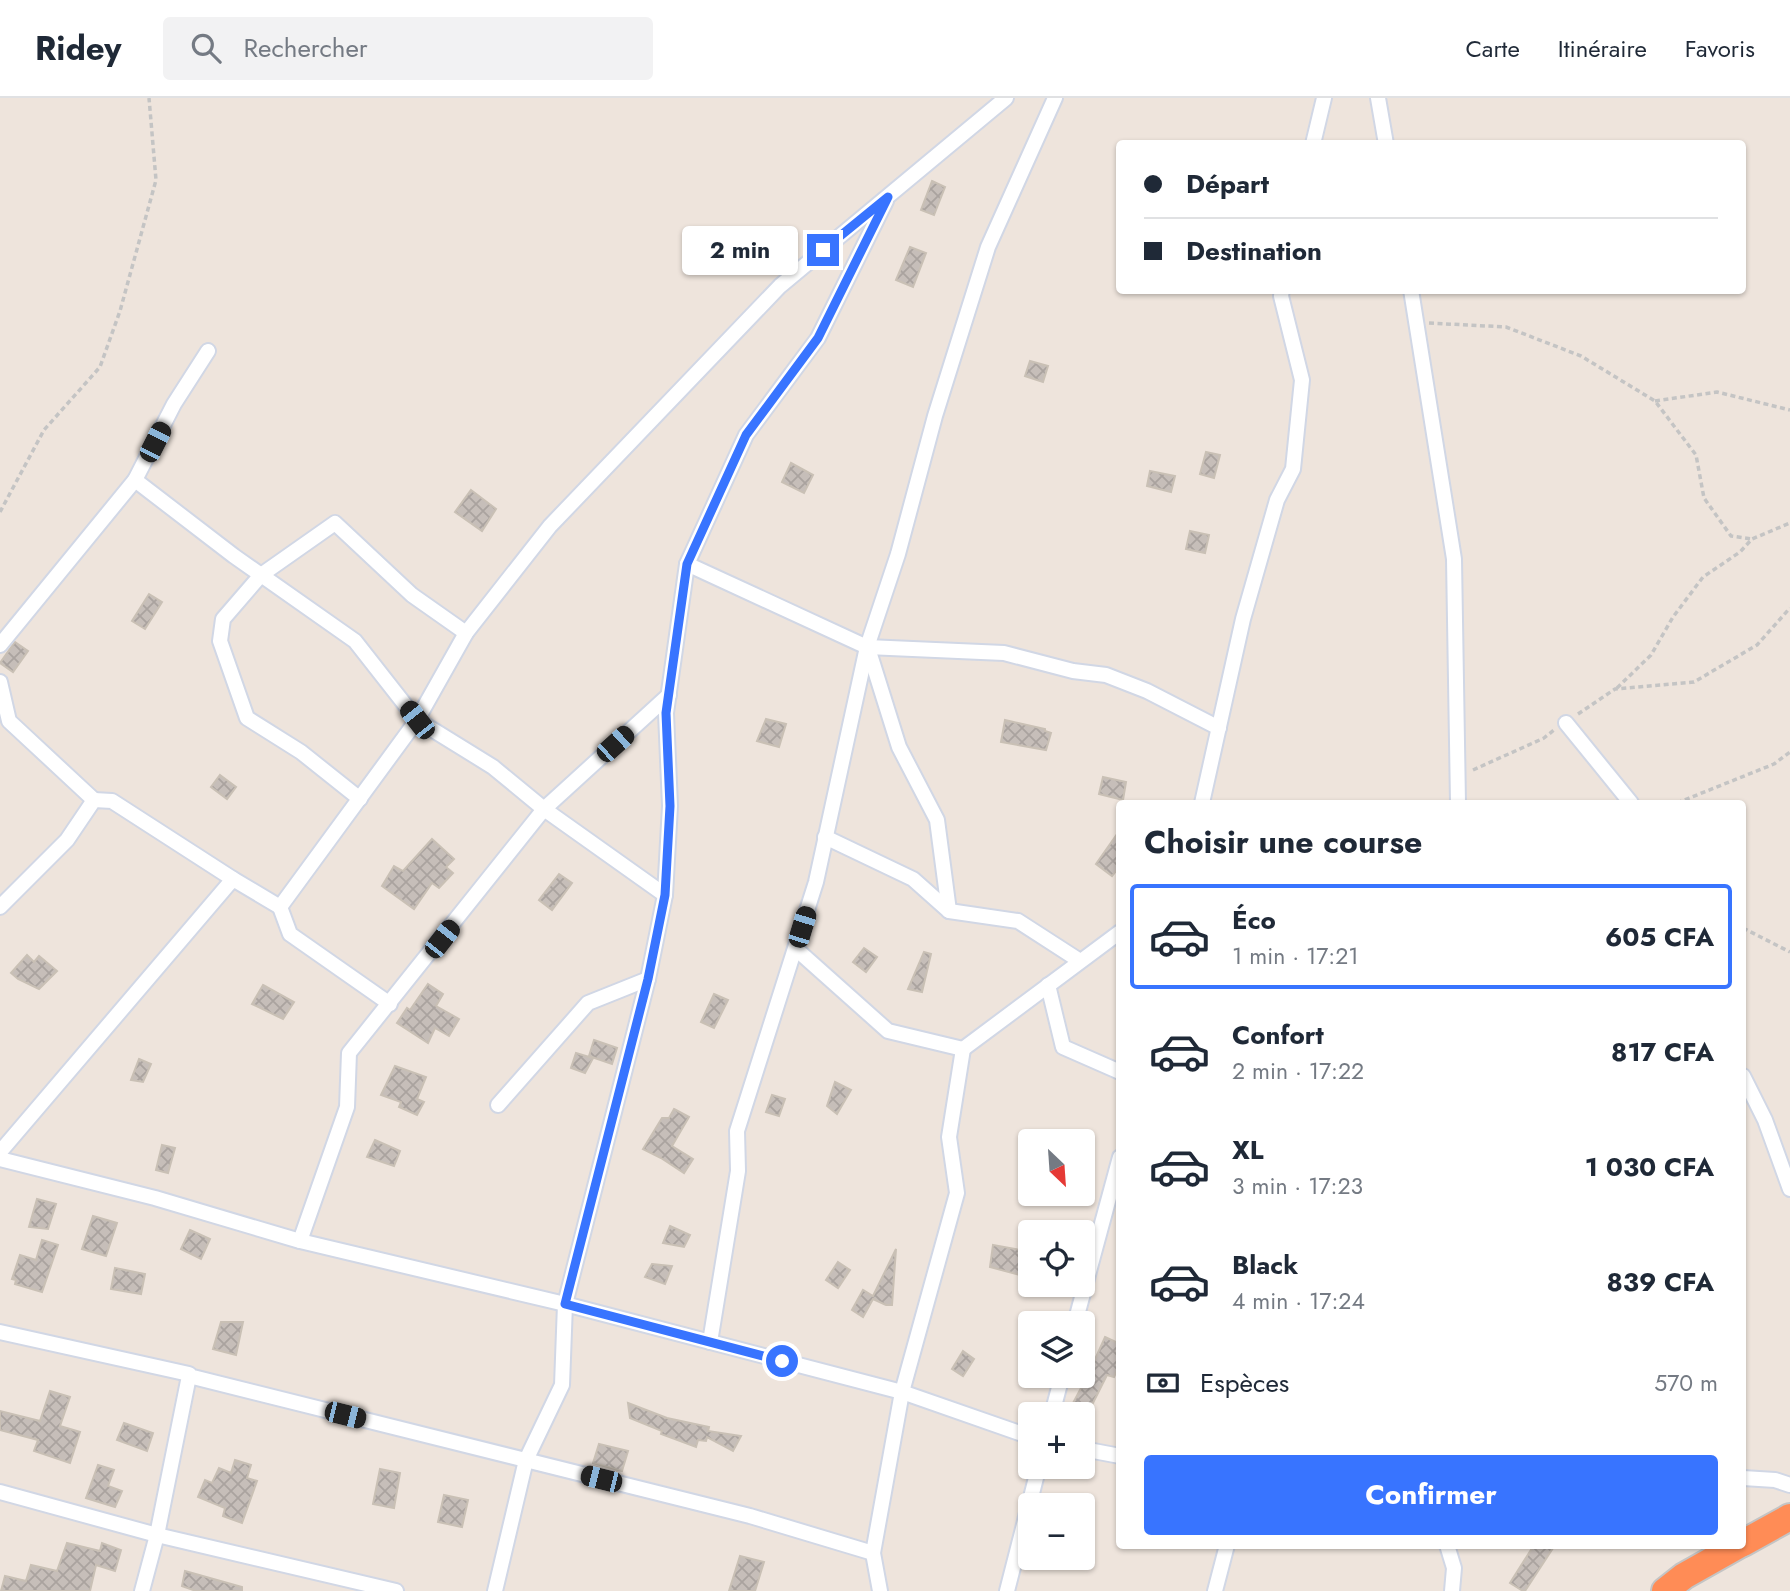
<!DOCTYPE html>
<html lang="fr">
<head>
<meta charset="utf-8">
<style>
	:root { --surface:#fff; --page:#f2f2f3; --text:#1f2937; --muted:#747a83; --line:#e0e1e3; --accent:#3874ff }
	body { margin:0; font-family:Jost,sans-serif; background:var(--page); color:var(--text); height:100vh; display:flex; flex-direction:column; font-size:26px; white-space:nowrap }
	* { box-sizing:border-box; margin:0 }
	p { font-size:23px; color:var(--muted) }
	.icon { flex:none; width:38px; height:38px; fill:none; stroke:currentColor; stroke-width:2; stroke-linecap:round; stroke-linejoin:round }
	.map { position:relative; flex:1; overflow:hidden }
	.sheet { position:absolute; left:1116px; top:702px; width:630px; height:749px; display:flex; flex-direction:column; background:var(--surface); border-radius:7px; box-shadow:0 2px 5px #0004 }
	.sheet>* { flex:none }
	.top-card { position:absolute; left:1116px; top:42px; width:630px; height:154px; border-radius:7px; box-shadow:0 2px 5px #0004; display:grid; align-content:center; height:154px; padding:0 28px; background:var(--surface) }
	.needle { width:46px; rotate:155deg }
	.fabs { position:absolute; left:1018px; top:1031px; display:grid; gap:14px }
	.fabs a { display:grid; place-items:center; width:77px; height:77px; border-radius:7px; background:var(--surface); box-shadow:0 2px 5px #0004; font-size:35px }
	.end { position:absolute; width:32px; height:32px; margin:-16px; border:9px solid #3874ff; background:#fff; box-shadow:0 0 0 4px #fff }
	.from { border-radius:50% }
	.bubble { position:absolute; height:49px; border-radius:7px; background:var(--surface); box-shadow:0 2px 5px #0004; font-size:23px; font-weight:700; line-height:49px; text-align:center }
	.car { position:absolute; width:21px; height:42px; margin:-21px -10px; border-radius:9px; box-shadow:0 0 5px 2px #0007; background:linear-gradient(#222 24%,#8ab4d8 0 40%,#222 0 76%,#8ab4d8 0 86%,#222 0) }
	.top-card b { display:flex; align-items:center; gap:24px; height:66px; font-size:26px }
	.top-card b+b { border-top:2px solid var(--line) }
	.top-card i { width:18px; height:18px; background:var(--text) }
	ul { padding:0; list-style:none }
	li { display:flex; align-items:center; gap:21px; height:105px; margin:0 14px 10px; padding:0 14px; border:4px solid transparent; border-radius:7px }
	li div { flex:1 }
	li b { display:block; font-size:26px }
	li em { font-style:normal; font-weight:700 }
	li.current { border-color:var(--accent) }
	li>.icon { width:63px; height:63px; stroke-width:1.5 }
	h2 { padding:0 28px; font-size:32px; line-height:84px }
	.pay { display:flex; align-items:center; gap:18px; height:77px; padding:0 28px; font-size:26px }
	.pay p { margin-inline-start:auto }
	.button { display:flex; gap:14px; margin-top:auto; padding:14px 28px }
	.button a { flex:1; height:80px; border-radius:7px; background:var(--accent); color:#fff; font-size:28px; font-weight:700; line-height:80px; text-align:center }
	header { display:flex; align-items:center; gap:42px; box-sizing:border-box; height:98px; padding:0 35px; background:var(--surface); border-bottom:2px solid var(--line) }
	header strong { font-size:33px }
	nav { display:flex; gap:38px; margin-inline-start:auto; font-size:24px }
	.search { width:490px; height:63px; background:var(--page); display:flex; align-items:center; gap:18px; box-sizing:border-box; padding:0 24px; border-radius:7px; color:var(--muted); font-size:26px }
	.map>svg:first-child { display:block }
	.building { fill:url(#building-cross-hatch); stroke:#c9c0b5; stroke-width:2 }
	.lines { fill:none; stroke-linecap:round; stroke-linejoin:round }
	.street-casing { stroke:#d1d7e5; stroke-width:18 }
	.highway-casing { stroke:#c4c4c4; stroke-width:30 }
	.path { stroke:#c4c4c4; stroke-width:3.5; stroke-dasharray:5 3.5; stroke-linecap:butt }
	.street { stroke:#fff; stroke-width:14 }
	.highway { stroke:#ff8c56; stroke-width:26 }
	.route { stroke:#3874ff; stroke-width:9 }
</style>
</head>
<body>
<header>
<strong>Ridey</strong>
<div class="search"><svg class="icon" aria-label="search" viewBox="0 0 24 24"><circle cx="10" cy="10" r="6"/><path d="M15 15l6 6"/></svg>Rechercher</div>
<nav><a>Carte</a><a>Itinéraire</a><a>Favoris</a></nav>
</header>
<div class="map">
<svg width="1790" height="1493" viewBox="0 0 1790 1493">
	<defs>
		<pattern id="building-cross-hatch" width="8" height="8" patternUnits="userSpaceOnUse" patternTransform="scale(1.75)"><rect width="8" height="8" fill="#c6beb9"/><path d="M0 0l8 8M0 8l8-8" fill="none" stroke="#aaa39f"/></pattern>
	</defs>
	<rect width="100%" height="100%" fill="#eee4dc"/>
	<g class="building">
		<polygon points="932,83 945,89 934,117 921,112"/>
		<polygon points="910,149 926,155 913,189 896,182"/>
		<polygon points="1030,263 1048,268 1043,284 1025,278"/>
		<polygon points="1206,354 1220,357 1214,380 1200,376"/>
		<polygon points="791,365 813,377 804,395 782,384"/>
		<polygon points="1150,373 1175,378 1171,394 1147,388"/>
		<polygon points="471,392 496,411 482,433 455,414"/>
		<polygon points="1190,433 1209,437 1205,455 1186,451"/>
		<polygon points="149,496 162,504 145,531 132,523"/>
		<polygon points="15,544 28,553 13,574 0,565"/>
		<polygon points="766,621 786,626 779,649 757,643"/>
		<polygon points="1005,622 1045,631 1045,633 1051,635 1046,652 1001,644"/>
		<polygon points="220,677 236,689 227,701 211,689"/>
		<polygon points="1103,679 1126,684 1123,702 1099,696"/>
		<polygon points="1120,732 1120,768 1112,778 1096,766"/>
		<polygon points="432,741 454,761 446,769 453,775 439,790 432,785 414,811 382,788 394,768 403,773"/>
		<polygon points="559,776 572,785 552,812 539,802"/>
		<polygon points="864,850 877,859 866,874 853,864"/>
		<polygon points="924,854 931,856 922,894 908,891"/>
		<polygon points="27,857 34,864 39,858 57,873 39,891 18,881 11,875"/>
		<polygon points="428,886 443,896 436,908 459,921 449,938 435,930 428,945 397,925 407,910 410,912"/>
		<polygon points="263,887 294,904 283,921 252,906"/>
		<polygon points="714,896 728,902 714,930 701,924"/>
		<polygon points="594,942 617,950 612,966 589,958"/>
		<polygon points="576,955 593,960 585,975 571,970"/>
		<polygon points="139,961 151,966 143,984 131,982"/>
		<polygon points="395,968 426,979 417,1001 424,1004 417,1017 399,1009 401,1004 381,997"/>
		<polygon points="835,984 851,992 837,1016 827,1008"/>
		<polygon points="772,997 785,1001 779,1018 766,1014"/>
		<polygon points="674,1011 689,1019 672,1048 693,1061 684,1075 661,1060 643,1051 662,1020 669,1020"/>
		<polygon points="375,1042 400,1053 394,1068 367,1059"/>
		<polygon points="162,1047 175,1050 168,1075 156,1072"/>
		<polygon points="37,1101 56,1106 48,1131 29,1129"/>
		<polygon points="93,1118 117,1125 106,1158 82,1151"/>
		<polygon points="670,1128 690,1137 684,1149 663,1145"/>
		<polygon points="190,1132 210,1141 201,1161 181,1151"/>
		<polygon points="42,1142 58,1147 42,1194 15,1186 16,1182 12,1181 20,1157 36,1162"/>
		<polygon points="993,1147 1031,1154 1031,1180 990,1169"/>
		<polygon points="896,1151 892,1207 886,1207 873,1201 863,1219 852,1212 863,1192 873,1198"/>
		<polygon points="838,1164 850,1172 838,1190 826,1182"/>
		<polygon points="652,1166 672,1168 665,1186 645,1179"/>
		<polygon points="115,1170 145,1176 141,1196 111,1191"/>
		<polygon points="221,1224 243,1224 236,1257 213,1251"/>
		<polygon points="1105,1239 1120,1246 1120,1266 1114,1279 1107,1277 1089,1313 1073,1305 1088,1277"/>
		<polygon points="963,1253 974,1261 963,1278 952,1271"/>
		<polygon points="50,1293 70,1299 60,1328 80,1334 70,1365 34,1353 38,1342 0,1332 0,1313 40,1323"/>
		<polygon points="628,1305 667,1320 709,1329 708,1333 741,1338 733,1353 707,1339 706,1343 698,1342 696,1349 661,1336 662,1333 630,1320"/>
		<polygon points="124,1325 153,1335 147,1353 117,1342"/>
		<polygon points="599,1346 628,1353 622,1373 593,1365"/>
		<polygon points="235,1362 251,1367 247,1380 257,1383 242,1425 223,1418 225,1410 198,1399 205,1382 212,1385 219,1370 231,1375"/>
		<polygon points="98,1367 114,1372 108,1388 122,1393 115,1409 86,1400"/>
		<polygon points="380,1371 400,1375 394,1410 373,1406"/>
		<polygon points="444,1397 468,1402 462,1429 438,1424"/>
		<polygon points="67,1445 100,1453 102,1445 121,1452 115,1473 96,1467 90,1493 1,1493 5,1478 26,1483 31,1467 57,1473"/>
		<polygon points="1534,1447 1555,1447 1525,1493 1523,1493 1510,1485"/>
		<polygon points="740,1458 764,1464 755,1493 729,1493"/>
		<polygon points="185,1473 242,1489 242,1493 196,1493 182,1488"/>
	</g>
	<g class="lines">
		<defs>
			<g id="street">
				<polyline points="1378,0 1386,46"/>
				<polyline points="1313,46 1324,0"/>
				<polyline points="1411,192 1454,461 1458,705"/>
				<polyline points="135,382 234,458 355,543 417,622 493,669 544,711 665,797"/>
				<polyline points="687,466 867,549 1004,555 1073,573 1106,577 1147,593 1219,630"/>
				<polyline points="0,547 135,382 174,306 208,253"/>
				<polyline points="868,550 899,649 937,722 949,813"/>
				<polyline points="0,584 9,623 94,702"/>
				<polyline points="1566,625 1631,705"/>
				<polyline points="360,701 301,654 247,620 220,543 223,521 261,477 335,425 412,497 466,535"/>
				<polyline points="1202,705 1243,521 1277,402 1293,371 1302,282 1281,198 1282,192"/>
				<polyline points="825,739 913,781 949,813 1018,823 1080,863"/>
				<polyline points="0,809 67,742 94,702 112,703 233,781"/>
				<polyline points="280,809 290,836 390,906"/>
				<polyline points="796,851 888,933 963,951 949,1039 957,1095 902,1294 873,1455 880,1493"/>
				<polyline points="1048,887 1063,949 1120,974"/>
				<polyline points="963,951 1120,834"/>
				<polyline points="1743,978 1765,1022 1790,1091"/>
				<polyline points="498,1007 588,905 648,881"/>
				<polyline points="0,1054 233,781 280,809 417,622 466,535 550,428 780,188 1006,0"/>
				<polyline points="0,1061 155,1100 300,1143 565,1206 902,1294 1031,1339"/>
				<polyline points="300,1143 347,1009 349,955 544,711 669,597"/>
				<polyline points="1075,1225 1120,1059"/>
				<polyline points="0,1234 189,1276 189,1278 750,1418 873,1455"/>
				<polyline points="710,1244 738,1073 737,1033 816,784 867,549 898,456 935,318 988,149 1055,0"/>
				<polyline points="1052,1316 1062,1278"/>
				<polyline points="1083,1351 1120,1358"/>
				<polyline points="1743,1380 1775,1382 1790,1387"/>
				<polyline points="0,1394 157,1437 396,1493"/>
				<polyline points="1447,1447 1454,1470 1452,1493"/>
				<polyline points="142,1493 157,1437 189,1278"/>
				<polyline points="495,1493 526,1362 562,1287 565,1206 648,881 665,797 670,708 666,615 687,466 746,337 818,240 886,103"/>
				<polyline points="1007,1493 1039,1368"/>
				<polyline points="1215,1493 1227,1447"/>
			</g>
			<g id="highway">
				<polyline points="1743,1445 1790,1419"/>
				<polyline points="1665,1493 1684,1478 1739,1447"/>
			</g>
		</defs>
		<use href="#street" class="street-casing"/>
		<use href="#highway" class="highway-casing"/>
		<g class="path">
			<polyline points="1429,225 1506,229 1581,258 1655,303 1696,357 1704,400 1731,438 1752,441"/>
			<polyline points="1655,303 1717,294 1790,312"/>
			<polyline points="0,414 44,332 100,269 120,213 156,82 149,0"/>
			<polyline points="1617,590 1651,557 1673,519 1703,479 1740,454 1752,441 1790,425"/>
			<polyline points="1578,616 1615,591 1694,584 1757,547 1790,510"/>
			<polyline points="1473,672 1544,640 1554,632"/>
			<polyline points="1677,705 1774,666 1790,654"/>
			<polyline points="1743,830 1790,854"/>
		</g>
		<use href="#street" class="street"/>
		<use href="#highway" class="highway"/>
	</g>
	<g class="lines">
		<polyline class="route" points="782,1263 565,1206 648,881 665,797 670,708 666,615 687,466 746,337 818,240 888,99 823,152"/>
	</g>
</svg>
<div class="fabs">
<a><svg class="needle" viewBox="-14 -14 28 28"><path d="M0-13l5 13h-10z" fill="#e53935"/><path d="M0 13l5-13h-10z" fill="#747a83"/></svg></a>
<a><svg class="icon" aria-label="locate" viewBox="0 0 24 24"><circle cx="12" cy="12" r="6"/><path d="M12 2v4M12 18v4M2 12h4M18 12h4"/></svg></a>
<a><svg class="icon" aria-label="layers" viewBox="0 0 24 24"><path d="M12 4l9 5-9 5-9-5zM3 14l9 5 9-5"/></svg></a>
<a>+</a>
<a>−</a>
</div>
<i class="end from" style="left:782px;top:1263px"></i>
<i class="end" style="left:823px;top:152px"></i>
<div class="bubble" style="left:682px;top:128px;width:116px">2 min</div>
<i class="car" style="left:155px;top:344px;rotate:27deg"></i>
<i class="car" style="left:417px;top:622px;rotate:322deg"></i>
<i class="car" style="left:615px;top:646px;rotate:48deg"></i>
<i class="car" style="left:802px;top:829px;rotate:17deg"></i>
<i class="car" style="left:442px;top:841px;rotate:38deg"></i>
<i class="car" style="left:345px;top:1317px;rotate:104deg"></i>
<i class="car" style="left:601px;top:1381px;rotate:284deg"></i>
<div class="top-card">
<b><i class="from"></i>Départ</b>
<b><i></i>Destination</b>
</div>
<section class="sheet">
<h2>Choisir une course</h2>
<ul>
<li class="current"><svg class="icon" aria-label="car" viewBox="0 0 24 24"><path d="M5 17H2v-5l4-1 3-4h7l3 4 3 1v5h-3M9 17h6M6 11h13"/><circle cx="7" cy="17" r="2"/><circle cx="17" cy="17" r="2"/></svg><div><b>Éco</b><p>1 min · 17:21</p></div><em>605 CFA</em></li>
<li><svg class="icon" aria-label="car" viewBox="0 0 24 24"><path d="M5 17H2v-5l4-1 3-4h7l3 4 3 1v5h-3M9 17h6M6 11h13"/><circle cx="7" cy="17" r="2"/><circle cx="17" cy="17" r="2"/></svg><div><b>Confort</b><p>2 min · 17:22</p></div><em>817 CFA</em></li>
<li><svg class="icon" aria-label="car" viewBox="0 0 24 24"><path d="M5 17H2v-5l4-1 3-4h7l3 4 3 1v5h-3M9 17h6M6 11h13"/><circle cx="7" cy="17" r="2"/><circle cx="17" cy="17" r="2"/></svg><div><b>XL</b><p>3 min · 17:23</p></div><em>1 030 CFA</em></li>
<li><svg class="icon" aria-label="car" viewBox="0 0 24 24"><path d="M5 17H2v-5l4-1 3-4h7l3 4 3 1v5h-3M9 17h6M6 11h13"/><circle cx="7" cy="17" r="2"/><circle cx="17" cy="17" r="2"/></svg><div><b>Black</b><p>4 min · 17:24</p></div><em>839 CFA</em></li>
</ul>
<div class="pay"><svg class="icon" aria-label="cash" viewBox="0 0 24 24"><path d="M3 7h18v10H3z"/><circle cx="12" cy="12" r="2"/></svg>Espèces<p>570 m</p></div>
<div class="button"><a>Confirmer</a></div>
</section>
</div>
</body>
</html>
